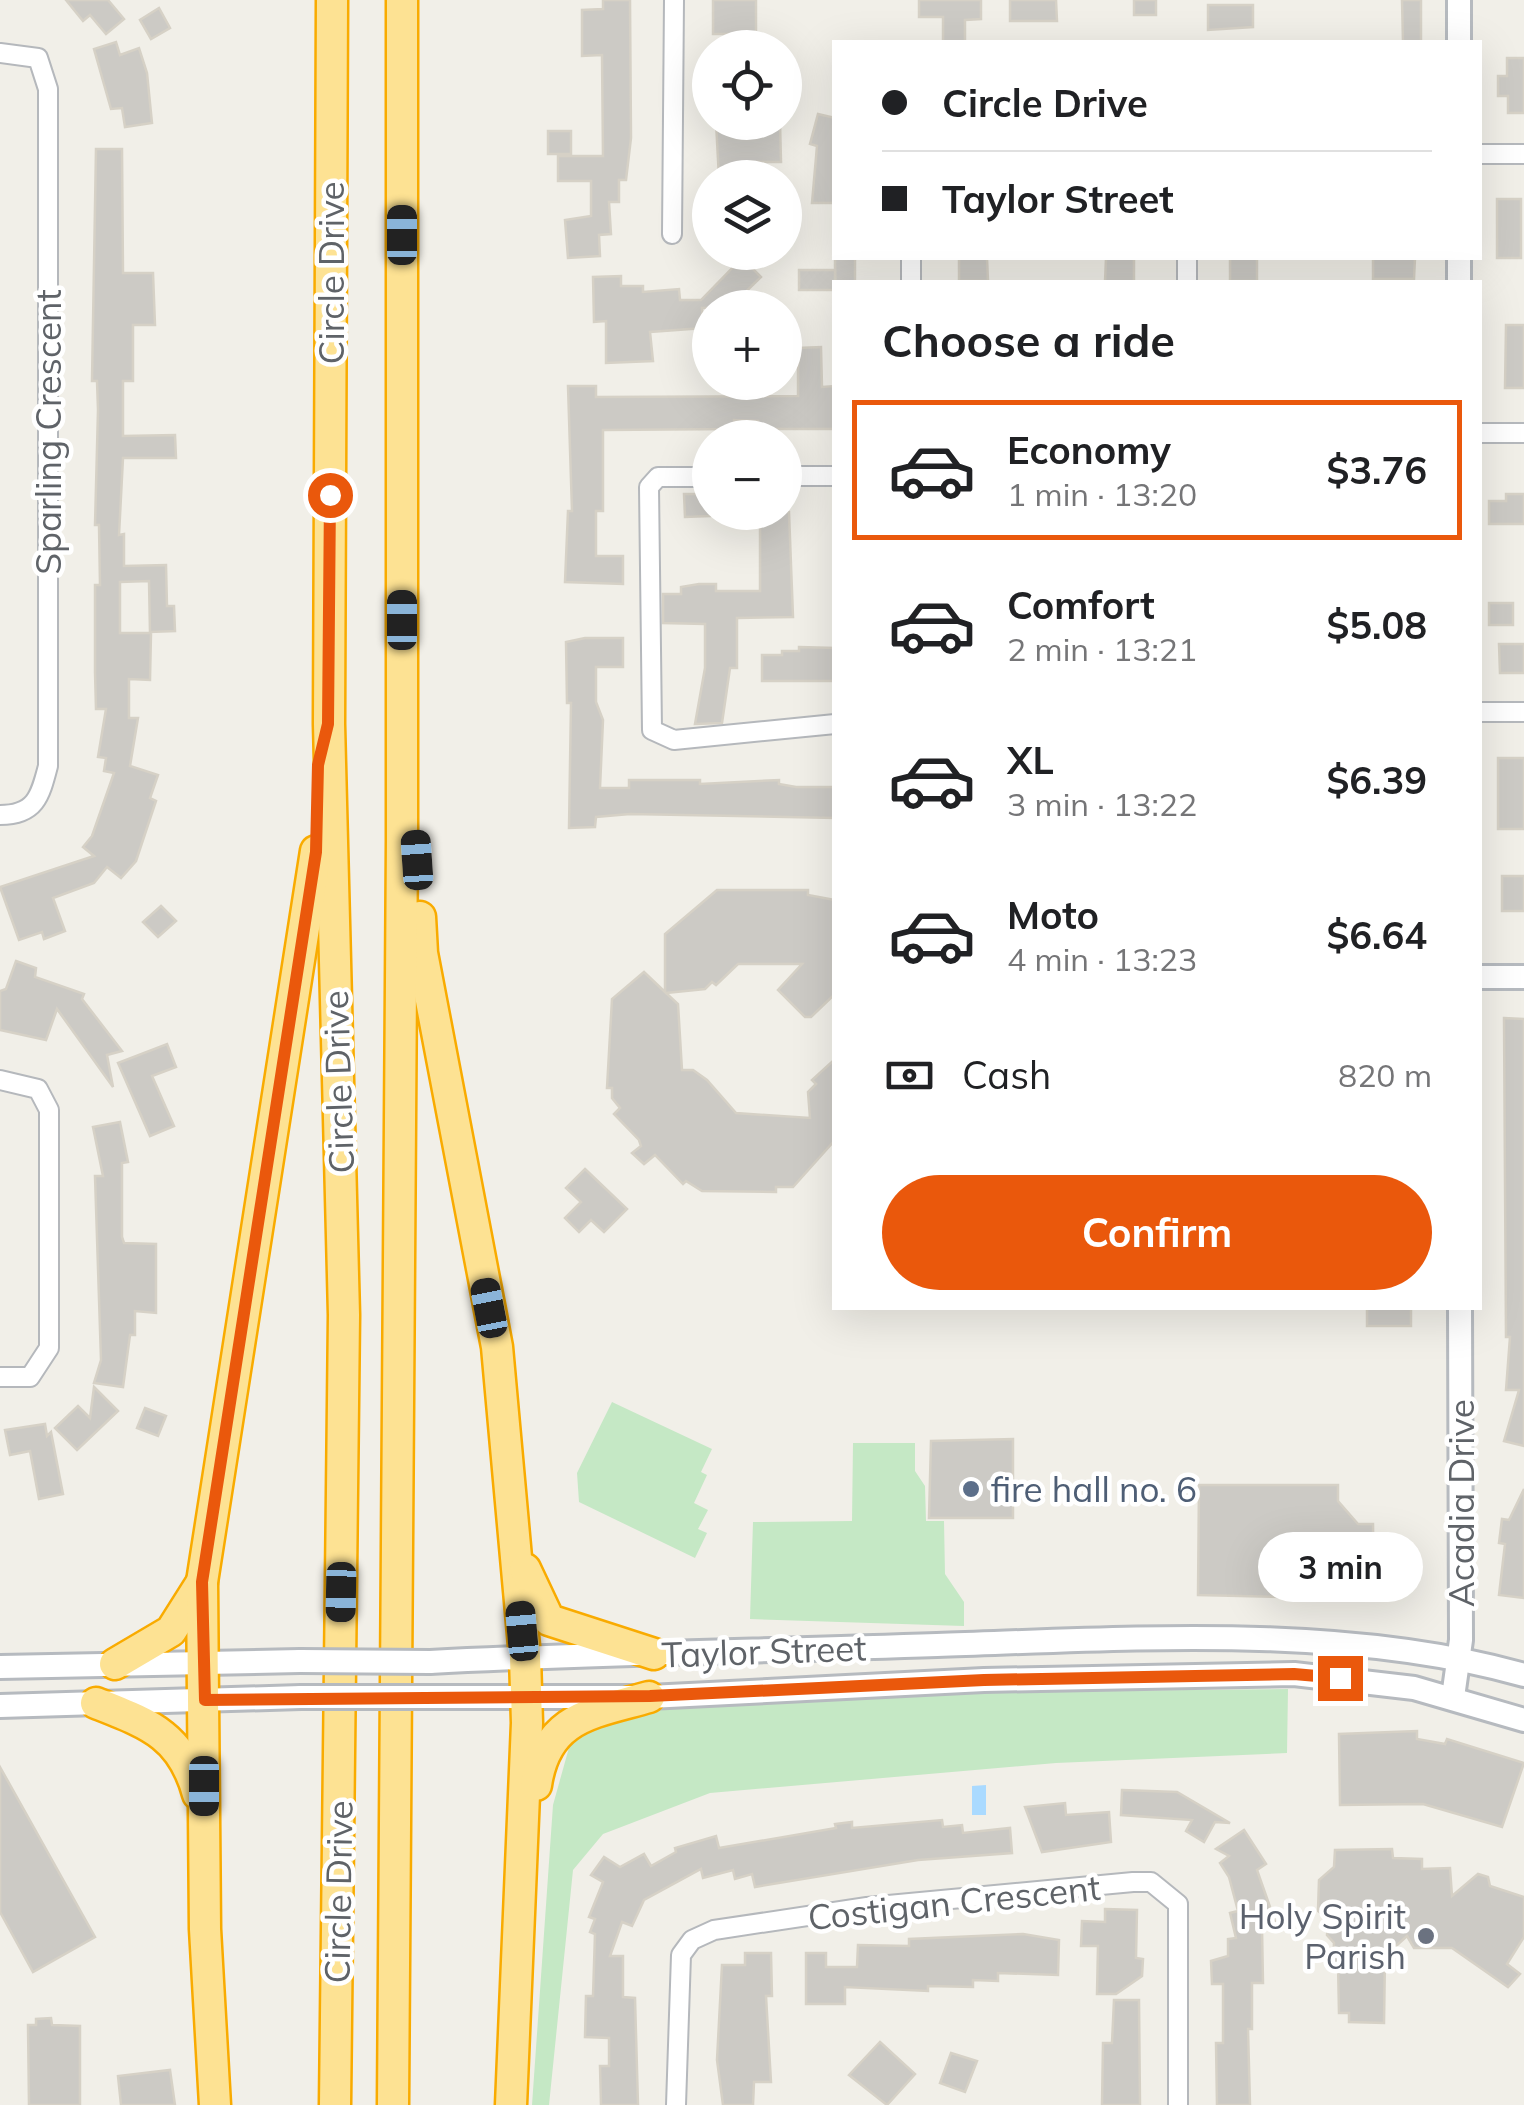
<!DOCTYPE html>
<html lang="en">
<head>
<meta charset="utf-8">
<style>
	:root { --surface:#fff; --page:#f6f6f6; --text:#202124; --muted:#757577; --line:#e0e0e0; --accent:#ea580c }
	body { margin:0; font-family:Mulish,sans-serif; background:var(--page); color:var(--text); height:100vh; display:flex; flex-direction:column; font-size:38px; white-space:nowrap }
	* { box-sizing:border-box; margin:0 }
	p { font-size:32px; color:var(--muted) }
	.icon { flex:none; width:55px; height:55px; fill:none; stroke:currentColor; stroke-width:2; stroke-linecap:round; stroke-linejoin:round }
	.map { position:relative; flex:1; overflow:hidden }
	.sheet { position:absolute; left:832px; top:280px; width:650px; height:1030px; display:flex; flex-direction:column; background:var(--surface); border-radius:0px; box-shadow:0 10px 40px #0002 }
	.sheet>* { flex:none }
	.top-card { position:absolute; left:832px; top:40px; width:650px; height:220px; border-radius:0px; box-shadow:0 10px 40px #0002; display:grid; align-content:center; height:220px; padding:0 50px; background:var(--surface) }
	.tools { position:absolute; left:692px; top:30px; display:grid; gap:20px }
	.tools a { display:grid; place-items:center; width:110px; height:110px; border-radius:50%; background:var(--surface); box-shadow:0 10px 40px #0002; font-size:50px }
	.end { position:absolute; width:45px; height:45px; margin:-22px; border:12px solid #ea580c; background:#fff; box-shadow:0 0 0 5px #fff }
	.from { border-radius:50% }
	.bubble { position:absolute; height:70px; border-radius:35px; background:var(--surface); box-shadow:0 10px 40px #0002; font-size:32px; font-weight:700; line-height:70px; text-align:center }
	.car { position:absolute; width:30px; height:60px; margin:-30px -15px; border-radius:12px; box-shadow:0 0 8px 2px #0007; background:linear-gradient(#222 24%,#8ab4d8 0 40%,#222 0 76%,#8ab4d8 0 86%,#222 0) }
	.top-card b { display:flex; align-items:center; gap:35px; height:95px; font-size:38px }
	.top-card b+b { border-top:2px solid var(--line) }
	.top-card i { width:25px; height:25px; background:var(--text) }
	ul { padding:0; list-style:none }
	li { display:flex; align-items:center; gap:30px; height:140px; margin:0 20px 15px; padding:0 30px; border:5px solid transparent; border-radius:0px }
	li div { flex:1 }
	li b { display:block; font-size:38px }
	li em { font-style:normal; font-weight:700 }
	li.current { border-color:var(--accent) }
	li>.icon { width:90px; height:90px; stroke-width:1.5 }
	h2 { padding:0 50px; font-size:45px; line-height:120px }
	.pay { display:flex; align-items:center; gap:25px; height:110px; padding:0 50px; font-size:38px }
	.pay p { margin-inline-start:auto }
	.cta { display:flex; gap:20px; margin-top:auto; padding:20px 50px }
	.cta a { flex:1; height:115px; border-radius:60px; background:var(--accent); color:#fff; font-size:40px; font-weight:700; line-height:115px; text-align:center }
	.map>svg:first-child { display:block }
	.green { fill:#c5e8c5 }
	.water { fill:#aadaff }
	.building { fill:#cccac5; stroke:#d6d1c6; stroke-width:2.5 }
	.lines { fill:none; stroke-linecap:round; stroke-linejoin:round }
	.street-casing { stroke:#b5b8bc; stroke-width:22 }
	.secondary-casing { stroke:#b6babf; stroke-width:28 }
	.highway-casing { stroke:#f9ab00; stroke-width:35 }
	.street { stroke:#fff; stroke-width:18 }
	.secondary { stroke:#fff; stroke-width:22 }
	.highway { stroke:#fde293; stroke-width:30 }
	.secondary-bridge-casing { stroke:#b6babf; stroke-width:28; stroke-linecap:butt }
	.secondary-bridge { stroke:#fff; stroke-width:22 }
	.route { stroke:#ea580c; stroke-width:12 }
	.service-dot { fill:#5c6f8a; stroke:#fff; stroke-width:4 }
	.worship-dot { fill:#6b7280; stroke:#fff; stroke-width:4 }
	.labels { text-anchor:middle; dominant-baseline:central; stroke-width:9; stroke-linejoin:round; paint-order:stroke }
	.street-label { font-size:35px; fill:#5f6368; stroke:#fff }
	.service-label { font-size:35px; fill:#4e5e75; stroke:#fff; text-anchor:start }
	.worship-label { font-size:35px; fill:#5b616d; stroke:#fff; text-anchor:end }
</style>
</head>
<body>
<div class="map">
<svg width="1524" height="2105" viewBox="0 0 1524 2105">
	<rect width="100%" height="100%" fill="#f1efe8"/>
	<g class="green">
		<polygon points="612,1402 712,1449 701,1472 707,1475 694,1503 708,1510 698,1529 707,1533 695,1558 579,1502 577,1473"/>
		<polygon points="853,1443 915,1443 915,1471 925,1486 926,1521 944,1521 945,1574 964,1602 964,1626 750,1619 753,1522 852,1521"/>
		<polygon points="1288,1689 1287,1753 1056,1763 710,1793 603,1834 573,1870 549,2105 532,2105 553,1805 570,1744 612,1712 946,1692"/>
	</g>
	<polygon class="water" points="986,1785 986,1815 972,1815 972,1786"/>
	<g class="building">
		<polygon points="66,0 108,0 124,19 106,34 90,15 83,21"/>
		<polygon points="603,0 630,0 631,138 626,180 619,180 619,202 609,202 611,234 599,235 600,256 568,258 565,220 591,216 591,181 558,181 558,156 603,156 602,55 582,56 582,10 603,9"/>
		<rect x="713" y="0" width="43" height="34"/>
		<polygon points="919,0 981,0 981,19 965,20 965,42 943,42 943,17 919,17"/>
		<polygon points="1010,0 1056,0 1057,21 1010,21"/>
		<rect x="1134" y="0" width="22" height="15"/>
		<polygon points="1402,0 1421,0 1421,42 1403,42"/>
		<polygon points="1208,5 1253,5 1253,27 1208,30"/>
		<polygon points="159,8 170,28 151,39 140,20"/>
		<polygon points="116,42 120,55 139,48 147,73 152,123 125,127 122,108 111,109 94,49"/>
		<polygon points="1507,58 1524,58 1524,113 1508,113 1508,96 1498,96 1498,76 1507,76"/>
		<polygon points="818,114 835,118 835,203 812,203 817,146 810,144"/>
		<polygon points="716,122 780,122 781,162 747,162 747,178 719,178"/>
		<rect x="548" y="131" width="23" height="23"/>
		<polygon points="96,149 122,149 123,273 153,273 155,325 133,325 133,381 123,381 123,436 175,435 176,458 123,458 119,535 124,534 124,566 166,565 167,606 174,606 175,631 150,632 149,581 120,582 120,633 151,633 150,680 129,679 129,718 138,718 130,766 158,775 150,798 156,801 136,861 121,878 107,867 94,883 53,898 65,931 44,939 42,932 19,940 0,887 94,856 83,847 92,836 114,773 104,771 106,758 98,757 106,709 96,709 95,672 95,585 100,585 99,525 95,525 98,410 97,381 92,381"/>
		<rect x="1497" y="199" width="24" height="59"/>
		<polygon points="742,258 761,277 729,308 702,308 703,328 650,332 653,361 606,363 606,321 594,322 593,277 621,276 621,286 643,286 643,292 679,289 680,300 701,300"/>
		<rect x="835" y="258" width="20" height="24"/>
		<polygon points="959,258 987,258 988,281 959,281"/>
		<polygon points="1106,258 1134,258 1134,282 1105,282"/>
		<rect x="1230" y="258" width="27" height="23"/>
		<polygon points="1373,258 1415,258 1414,279 1373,279"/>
		<rect x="799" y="270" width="36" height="20"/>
		<polygon points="1506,325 1524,325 1524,388 1505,388"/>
		<polygon points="821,347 822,387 835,386 835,429 759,429 758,421 734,420 734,429 603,430 603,511 596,511 596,556 623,556 623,584 565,582 568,511 572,511 568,386 596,386 596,397 798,396 798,348"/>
		<polygon points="684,494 709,494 710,516 685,517"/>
		<polygon points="1506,494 1524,494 1524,524 1489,524 1489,501 1506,501"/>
		<polygon points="760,512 789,512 793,617 737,618 737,668 730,668 722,723 695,724 705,668 705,624 663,623 663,594 681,594 681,587 699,584 716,584 716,591 760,591"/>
		<rect x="1489" y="603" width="24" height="22"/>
		<polygon points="585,638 623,638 623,667 596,667 596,702 603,720 600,788 629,788 629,780 700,780 700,784 779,780 779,784 796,787 835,787 835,818 630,814 596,817 595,827 569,828 571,703 567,703 566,642"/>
		<polygon points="1499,644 1524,644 1524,673 1500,673"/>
		<polygon points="799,647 835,648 835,681 762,681 762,655 782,655 782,651 799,651"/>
		<rect x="1498" y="758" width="26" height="71"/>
		<rect x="1502" y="876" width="22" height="35"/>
		<polygon points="717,890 808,890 808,895 835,900 835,994 811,1017 805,1017 778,990 802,964 738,964 716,985 712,982 705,989 666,993 678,1004 682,1070 693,1070 707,1080 736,1113 810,1118 808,1092 816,1084 812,1080 835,1059 835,1140 793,1187 776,1187 776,1192 702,1191 686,1181 683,1184 655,1155 644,1164 632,1153 641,1146 639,1140 614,1114 620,1108 612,1098 612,1088 607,1088 612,999 644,972 665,992 665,934"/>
		<polygon points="161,906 176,921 158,937 143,922"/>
		<polygon points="16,961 36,968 35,977 84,994 82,999 122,1051 107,1055 113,1087 57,1009 46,1040 0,1030 0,991 6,989"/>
		<polygon points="1504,1018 1524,1019 1524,1446 1504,1441 1519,1390 1506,1390 1510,1337 1506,1337"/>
		<polygon points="167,1044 176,1067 152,1076 174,1126 150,1136 118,1063"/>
		<polygon points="120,1122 128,1162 122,1163 122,1237 124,1243 156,1244 156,1313 135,1311 135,1335 130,1335 123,1387 94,1383 101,1360 95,1176 103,1176 93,1127"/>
		<polygon points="585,1169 627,1209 604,1232 591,1220 579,1232 565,1218 581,1202 566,1188"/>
		<rect x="1367" y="1308" width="44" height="18"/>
		<polygon points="94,1387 118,1411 77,1450 55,1428 78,1406 90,1418"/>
		<polygon points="145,1408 166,1416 158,1436 137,1428"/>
		<polygon points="45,1424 47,1436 51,1432 63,1494 39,1499 30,1451 10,1455 5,1430"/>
		<polygon points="1013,1439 1013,1518 929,1518 931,1441"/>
		<polygon points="1199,1485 1338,1485 1338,1501 1358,1524 1373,1524 1374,1599 1198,1595"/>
		<polygon points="1524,1489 1524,1598 1499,1595 1505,1544 1499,1543 1502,1519 1509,1520"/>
		<polygon points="1417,1731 1417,1739 1445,1744 1447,1739 1524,1763 1502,1827 1423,1804 1340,1805 1339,1734"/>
		<polygon points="0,1767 95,1937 33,1972 0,1912"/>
		<polygon points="1122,1790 1177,1792 1230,1823 1215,1822 1204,1842 1186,1831 1192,1820 1121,1815"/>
		<polygon points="1065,1803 1066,1815 1109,1812 1111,1842 1042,1852 1025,1807"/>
		<polygon points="942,1820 943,1827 962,1825 963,1833 1010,1828 1012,1853 918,1860 755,1887 752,1874 735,1879 733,1870 703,1878 701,1869 644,1900 632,1926 622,1922 610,1956 623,1956 623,1997 635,1998 638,2105 601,2105 600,2066 609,2066 609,2038 585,2037 586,1996 593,1996 595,1934 590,1932 595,1919 589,1917 603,1882 591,1875 604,1857 620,1867 644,1854 651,1866 676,1852 675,1848 716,1836 719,1848 836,1828 835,1824 852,1822 852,1828"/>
		<polygon points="1244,1830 1266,1864 1257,1870 1276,1924 1262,1928 1263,1983 1252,1983 1252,2029 1248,2029 1250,2105 1217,2105 1216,2043 1223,2043 1223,1984 1212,1984 1211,1961 1228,1956 1228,1939 1236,1938 1230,1913 1238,1911 1229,1877 1220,1863 1229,1856 1216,1849"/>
		<polygon points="1392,1849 1393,1858 1422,1859 1422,1869 1450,1868 1452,1896 1478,1874 1488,1877 1490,1886 1524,1897 1524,1937 1507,1964 1520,1974 1508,1987 1452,1948 1414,1948 1407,1936 1385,1956 1384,2023 1349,2022 1349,2013 1339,2013 1338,1963 1333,1963 1334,1943 1327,1935 1328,1919 1318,1911 1319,1880 1334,1867 1335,1850"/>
		<polygon points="1105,1909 1137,1910 1136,1958 1143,1959 1142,1976 1116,1994 1097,1994 1098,1946 1081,1946 1082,1921 1105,1922"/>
		<polygon points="1023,1934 1059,1940 1058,1975 998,1973 998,1981 973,1980 973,1987 928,1986 928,1991 845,1987 845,2004 806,2004 806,1953 826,1953 826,1967 857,1967 858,1945 909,1946 909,1939"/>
		<polygon points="745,1953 771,1953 772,1996 766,1996 771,2082 754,2082 753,2105 723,2105 717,2060 722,1965 745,1965"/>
		<polygon points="1114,2000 1139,2000 1140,2105 1102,2105 1103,2043 1112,2043"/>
		<polygon points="51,2018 52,2025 80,2026 80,2105 29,2105 28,2025 36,2025 36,2019"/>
		<polygon points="880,2042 915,2074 887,2105 849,2075"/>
		<polygon points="951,2053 977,2061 965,2092 940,2083"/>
		<polygon points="170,2070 175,2105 121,2105 118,2076"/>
	</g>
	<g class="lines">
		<defs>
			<g id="street">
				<path d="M0,53L38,58L48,89V766C40,797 35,815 0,815"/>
				<polyline points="1480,154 1524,154"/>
				<polyline points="672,234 674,0"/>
				<polyline points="911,258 911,282"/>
				<polyline points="1187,258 1187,282"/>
				<polyline points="1480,433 1524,433"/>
				<polyline points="785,476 835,476"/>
				<polyline points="710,477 658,477 649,487 652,730 674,740 835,724"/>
				<polyline points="1480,712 1524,712"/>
				<polyline points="0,1080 38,1089 49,1110 49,1348 30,1377 0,1377"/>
				<polyline points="676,2105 681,1955 692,1940 714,1930 867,1907 1133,1882 1151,1882 1178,1904 1178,2105"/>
			</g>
			<g id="secondary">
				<polyline points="1459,0 1459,42"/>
				<polyline points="1459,282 1459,258"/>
				<polyline points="1480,977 1524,977"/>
				<path d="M430,1662C599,1653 768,1651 937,1645C1126,1639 1341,1623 1524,1675"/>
				<polyline points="0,1667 300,1661"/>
				<polyline points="434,1697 649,1697 984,1680 1294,1674 1414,1688 1524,1720"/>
				<polyline points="1453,1697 1461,1640 1460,1308"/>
				<polyline points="0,1706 301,1697"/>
			</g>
			<g id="highway">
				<polyline points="332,0 329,724 344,1315 335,2105"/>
				<polyline points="420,917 422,953 497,1347 525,1657 527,1723 511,2105"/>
				<polyline points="525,1569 549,1620 654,1654"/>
				<polyline points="115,1664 171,1631 202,1582"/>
				<path d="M96,1703C149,1724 182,1735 198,1794"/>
				<path d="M536,1785C546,1716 593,1713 649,1697"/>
				<polyline points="215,2105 205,1929 202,1582 316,851"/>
				<polyline points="393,2105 402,841 402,0"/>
			</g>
		</defs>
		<use href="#street" class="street-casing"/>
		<use href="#secondary" class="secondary-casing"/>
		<use href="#highway" class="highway-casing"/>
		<use href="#street" class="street"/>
		<use href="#secondary" class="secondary"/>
		<use href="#highway" class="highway"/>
		<defs>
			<g id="secondary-bridge">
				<polyline points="300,1661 430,1662"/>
				<polyline points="301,1697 434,1697"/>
			</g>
		</defs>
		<use href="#secondary-bridge" class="secondary-bridge-casing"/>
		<use href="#secondary-bridge" class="secondary-bridge"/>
	</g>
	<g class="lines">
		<polyline class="route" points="330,495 328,724 318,765 316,852 202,1582 205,1700 650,1696 984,1680 1294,1674 1340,1678"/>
	</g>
	<circle class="service-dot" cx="971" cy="1489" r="10"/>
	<circle class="worship-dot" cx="1426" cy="1936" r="10"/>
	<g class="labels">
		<g class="street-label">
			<text transform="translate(331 273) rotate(-90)">Circle Drive</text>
			<text transform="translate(48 432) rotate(-90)">Sparling Crescent</text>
			<text transform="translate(338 1082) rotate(-92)">Circle Drive</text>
			<text transform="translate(1461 1503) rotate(-90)">Acadia Drive</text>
			<text transform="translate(764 1651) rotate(-2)">Taylor Street</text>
			<text transform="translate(338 1892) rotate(-89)">Circle Drive</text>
			<text transform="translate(954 1902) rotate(-6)">Costigan Crescent</text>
		</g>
		<g class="service-label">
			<text x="991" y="1489">fire hall no. 6</text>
		</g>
		<g class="worship-label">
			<text x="1406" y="1916">Holy Spirit<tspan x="1406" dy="40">Parish</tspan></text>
		</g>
	</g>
</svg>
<div class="tools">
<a><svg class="icon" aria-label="locate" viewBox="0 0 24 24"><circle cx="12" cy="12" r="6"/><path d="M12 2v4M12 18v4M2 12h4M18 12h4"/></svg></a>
<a><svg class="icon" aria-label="layers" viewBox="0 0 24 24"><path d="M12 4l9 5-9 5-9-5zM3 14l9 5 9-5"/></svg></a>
<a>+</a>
<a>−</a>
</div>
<i class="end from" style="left:330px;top:495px"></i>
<i class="end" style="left:1340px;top:1678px"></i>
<div class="bubble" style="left:1258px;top:1532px;width:165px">3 min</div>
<i class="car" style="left:402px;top:235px;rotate:0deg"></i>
<i class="car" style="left:402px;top:620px;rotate:0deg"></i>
<i class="car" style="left:417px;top:860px;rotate:356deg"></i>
<i class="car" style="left:489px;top:1308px;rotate:349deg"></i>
<i class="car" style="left:341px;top:1592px;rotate:181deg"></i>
<i class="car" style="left:522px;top:1631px;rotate:355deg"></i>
<i class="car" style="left:204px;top:1786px;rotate:180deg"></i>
<div class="top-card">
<b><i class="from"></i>Circle Drive</b>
<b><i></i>Taylor Street</b>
</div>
<section class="sheet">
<h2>Choose a ride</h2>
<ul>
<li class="current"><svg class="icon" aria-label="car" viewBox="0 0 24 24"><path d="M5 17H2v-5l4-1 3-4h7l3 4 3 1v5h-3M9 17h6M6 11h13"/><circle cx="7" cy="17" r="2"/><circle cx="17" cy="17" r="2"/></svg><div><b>Economy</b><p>1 min · 13:20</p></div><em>$3.76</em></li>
<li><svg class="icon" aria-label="car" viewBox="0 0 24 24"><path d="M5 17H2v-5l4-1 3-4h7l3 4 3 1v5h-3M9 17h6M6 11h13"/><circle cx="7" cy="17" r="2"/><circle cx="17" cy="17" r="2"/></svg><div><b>Comfort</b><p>2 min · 13:21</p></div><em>$5.08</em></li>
<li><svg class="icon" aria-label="car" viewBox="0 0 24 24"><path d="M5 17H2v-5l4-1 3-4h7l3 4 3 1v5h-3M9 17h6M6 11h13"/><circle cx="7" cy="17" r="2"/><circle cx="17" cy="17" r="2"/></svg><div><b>XL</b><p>3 min · 13:22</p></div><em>$6.39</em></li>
<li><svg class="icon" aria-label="car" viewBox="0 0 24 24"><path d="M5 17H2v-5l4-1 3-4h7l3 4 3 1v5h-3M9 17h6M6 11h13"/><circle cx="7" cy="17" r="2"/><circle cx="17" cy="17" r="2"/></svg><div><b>Moto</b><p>4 min · 13:23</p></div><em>$6.64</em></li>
</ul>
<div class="pay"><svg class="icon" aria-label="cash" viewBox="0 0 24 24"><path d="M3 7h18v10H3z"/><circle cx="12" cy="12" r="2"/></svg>Cash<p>820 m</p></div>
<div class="cta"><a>Confirm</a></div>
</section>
</div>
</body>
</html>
